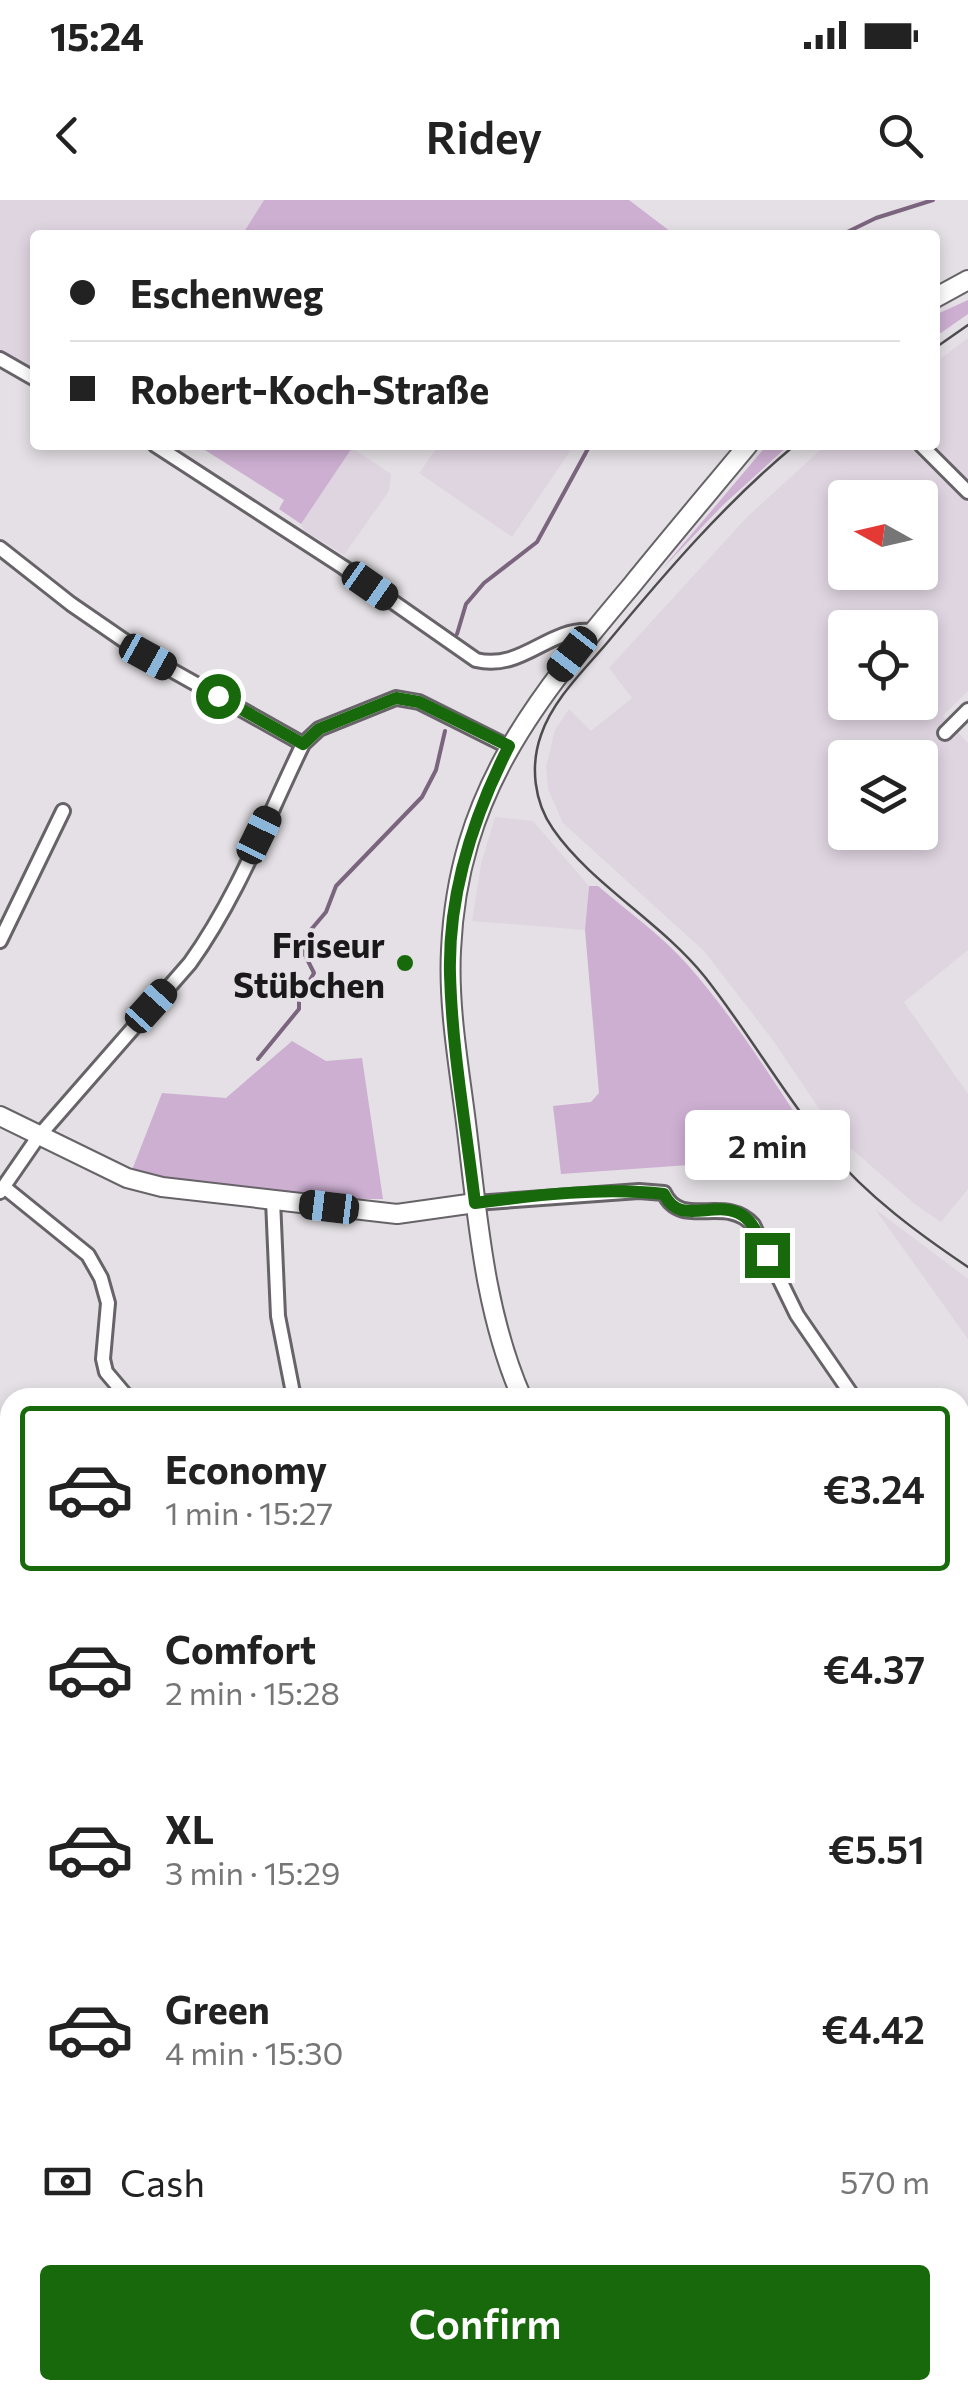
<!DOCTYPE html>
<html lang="en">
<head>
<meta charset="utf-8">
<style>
	:root { --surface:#fff; --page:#f6f6f6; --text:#222; --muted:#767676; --line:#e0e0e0; --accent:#18690c }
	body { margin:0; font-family:Commissioner,sans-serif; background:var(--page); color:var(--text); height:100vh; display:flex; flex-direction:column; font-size:38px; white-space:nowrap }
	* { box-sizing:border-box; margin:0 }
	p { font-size:32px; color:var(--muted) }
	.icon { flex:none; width:55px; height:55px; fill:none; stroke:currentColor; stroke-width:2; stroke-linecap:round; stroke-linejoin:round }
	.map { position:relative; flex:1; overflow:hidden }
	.side { position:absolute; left:0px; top:1188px; width:970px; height:1012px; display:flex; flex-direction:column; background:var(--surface); border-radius:30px 30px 0 0; box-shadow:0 5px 15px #0003 }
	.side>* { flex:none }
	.hud { position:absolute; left:30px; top:30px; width:910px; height:220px; border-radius:10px; box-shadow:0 5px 15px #0003; display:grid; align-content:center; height:220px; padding:0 40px; background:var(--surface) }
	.needle { width:65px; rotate:278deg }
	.buttons { position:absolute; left:828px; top:280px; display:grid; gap:20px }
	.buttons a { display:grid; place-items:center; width:110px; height:110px; border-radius:10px; background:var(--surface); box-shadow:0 5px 15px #0003; font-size:50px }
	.end { position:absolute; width:45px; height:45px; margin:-22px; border:12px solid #18690c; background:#fff; box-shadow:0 0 0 5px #fff }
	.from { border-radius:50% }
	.bubble { position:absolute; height:70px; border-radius:10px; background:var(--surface); box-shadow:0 5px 15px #0003; font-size:32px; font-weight:600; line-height:70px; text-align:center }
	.car { position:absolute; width:30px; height:60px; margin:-30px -15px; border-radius:12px; box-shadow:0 0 8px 2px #0007; background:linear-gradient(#222 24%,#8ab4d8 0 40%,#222 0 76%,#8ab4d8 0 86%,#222 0) }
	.hud b { display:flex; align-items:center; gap:35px; height:95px; font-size:38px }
	.hud b+b { border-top:2px solid var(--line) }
	.hud i { width:25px; height:25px; background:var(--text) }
	ul { padding:18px 0 0; list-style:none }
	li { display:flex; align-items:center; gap:30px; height:165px; margin:0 20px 15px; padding:0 20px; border:5px solid transparent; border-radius:10px }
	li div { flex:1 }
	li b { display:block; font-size:38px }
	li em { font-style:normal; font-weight:600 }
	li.current { border-color:var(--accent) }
	li>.icon { width:90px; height:90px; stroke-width:1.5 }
	.pay { display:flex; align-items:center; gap:25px; height:110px; padding:0 40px; font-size:38px }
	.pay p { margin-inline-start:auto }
	.cta { display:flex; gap:20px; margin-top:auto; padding:20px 40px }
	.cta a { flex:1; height:115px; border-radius:10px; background:var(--accent); color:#fff; font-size:40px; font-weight:600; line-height:115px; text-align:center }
	.status { display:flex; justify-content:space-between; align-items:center; height:70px; padding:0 50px; background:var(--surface); direction:ltr }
	.status svg { height:28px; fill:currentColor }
	header { display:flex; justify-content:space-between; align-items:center; height:130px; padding:0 40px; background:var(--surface); font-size:45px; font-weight:600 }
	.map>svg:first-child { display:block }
	.built { fill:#dfd5e1; fill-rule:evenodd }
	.green { fill:#cdafd2 }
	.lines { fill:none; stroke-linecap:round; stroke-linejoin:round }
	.stream { stroke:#7b657e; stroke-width:4 }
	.street-casing { stroke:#676368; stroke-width:18 }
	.secondary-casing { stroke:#676368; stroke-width:22 }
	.street { stroke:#fff; stroke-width:12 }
	.secondary { stroke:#fff; stroke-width:18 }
	.tram { stroke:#4e4c4f; stroke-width:2.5 }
	.route { stroke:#18690c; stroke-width:12 }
	.poi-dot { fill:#18690c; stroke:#e4e0e5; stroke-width:4 }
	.labels { text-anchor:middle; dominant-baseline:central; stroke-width:8; stroke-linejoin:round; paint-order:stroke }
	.poi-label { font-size:35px; font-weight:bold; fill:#1a181a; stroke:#e4e0e5; text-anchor:end }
</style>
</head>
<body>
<div class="status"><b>15:24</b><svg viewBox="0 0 49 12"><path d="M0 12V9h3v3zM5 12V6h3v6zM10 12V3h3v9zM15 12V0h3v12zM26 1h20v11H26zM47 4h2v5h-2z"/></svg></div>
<header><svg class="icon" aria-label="back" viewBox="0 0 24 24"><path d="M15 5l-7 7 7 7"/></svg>Ridey<svg class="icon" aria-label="search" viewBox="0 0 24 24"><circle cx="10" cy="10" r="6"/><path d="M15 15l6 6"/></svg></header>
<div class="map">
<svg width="968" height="2198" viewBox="0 0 968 2198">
	<rect width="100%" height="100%" fill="#e4e0e5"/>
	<g class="built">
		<polygon points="0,0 264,0 242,35 35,35 35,169 0,150"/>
		<polygon points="968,138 968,279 934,245 935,163"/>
		<polygon points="439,245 562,245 570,251 512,337 419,273"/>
		<path d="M826,245H906L968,303V491L943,516L968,543V750L904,802L968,894V989L941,1022L916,1005L839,938L772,839L704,751L563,623L548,589L546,567L555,530L569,509L591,531L632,498L609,468L748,316ZM845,298H920V372H845ZM845,428H920V502H845ZM845,558H920V632H845Z"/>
		<polygon points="352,248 391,274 389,291 344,355 304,330 301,324"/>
		<polygon points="495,617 533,621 589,686 585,730 472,721 481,664"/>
		<polygon points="875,1009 968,1079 968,1139"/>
		<polygon points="10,2026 10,2190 704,2190 709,2198 0,2198 0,2032"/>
	</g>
	<g class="green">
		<polygon points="264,0 629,0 675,35 242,35"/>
		<polygon points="968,100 968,114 935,137 935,115"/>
		<polygon points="197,245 354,245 301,324 279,309 284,300"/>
		<polygon points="767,245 789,245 723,305 663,368"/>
		<path d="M589,686H598C627,711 660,734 686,763C736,819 776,886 818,948L689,965L561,974L553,906L591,902L599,893L585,730Z"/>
		<path d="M292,841L326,861L362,858L383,999C299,1000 214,989 132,970L162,893L226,898Z"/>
		<polygon points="246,2190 356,2190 360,2198 251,2198"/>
	</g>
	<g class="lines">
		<g class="stream">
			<polyline points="841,35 876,18 933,0"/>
			<polyline points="457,434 466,404 484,383 537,342 590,245"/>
			<polyline points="309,732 326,712 336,686 422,597 436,570 445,531"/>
			<polyline points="258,859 299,809 299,799 314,773 301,747"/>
		</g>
		<defs>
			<g id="street">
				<polyline points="0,159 35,179"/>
				<path d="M155,245L343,367L476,460C522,471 548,428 590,431"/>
				<polyline points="921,245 968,292"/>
				<polyline points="0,348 71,404 148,457 303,544"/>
				<polyline points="945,533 968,510"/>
				<polyline points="0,741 63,611"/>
				<polyline points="4,987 88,1055 101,1078 108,1103 103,1159 106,1172 128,1198"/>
				<path d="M0,992L38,937L190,763C238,696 267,618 303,544L319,529L396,498L419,502L509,547"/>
				<polyline points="273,1000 278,1116 294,1198"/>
				<path d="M475,1003L639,991L664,993C681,1030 726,994 753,1025L797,1115L854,1198"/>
				<polyline points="960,1367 968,1380"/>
				<polyline points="0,1393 10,1386"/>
				<polyline points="960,1398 968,1392"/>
				<polyline points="0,1590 10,1584"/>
				<polyline points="0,1781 10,1775"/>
				<polyline points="0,2012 10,2007"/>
				<polyline points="960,2142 968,2154"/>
				<polyline points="714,2190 719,2198"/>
			</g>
			<g id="secondary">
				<polyline points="935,98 968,80"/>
				<polyline points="0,916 127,978 162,987 397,1014 475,1003"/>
				<path d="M522,1198C485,1114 478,1022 467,931C460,872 448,810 451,750C458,593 535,500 632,385C670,338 709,292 748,245"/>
				<polyline points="960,1798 968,1807"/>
			</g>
		</defs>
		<use href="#street" class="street-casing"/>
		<use href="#secondary" class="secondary-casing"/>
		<use href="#street" class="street"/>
		<use href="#secondary" class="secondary"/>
		<g class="tram">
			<polyline points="935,148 968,125"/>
			<path d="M795,245C724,304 666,372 607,443C583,471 553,500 541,535C530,566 534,602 553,629C591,684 661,722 705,777C749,833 784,895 829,950C867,996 919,1034 968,1067"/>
			<polyline points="960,1379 968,1374"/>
			<polyline points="0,1977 10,1975"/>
			<polyline points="0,2001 10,1994"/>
		</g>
	</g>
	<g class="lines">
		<path class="route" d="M218,496L303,544L319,529L396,498L419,502L509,546C473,617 448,694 450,774C452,850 466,927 475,1003C536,995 603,987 664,994C680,1028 716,998 742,1015C755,1023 761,1042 767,1055"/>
	</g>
	<circle class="poi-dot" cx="405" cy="763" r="10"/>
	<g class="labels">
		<g class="poi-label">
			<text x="385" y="743">Friseur<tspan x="385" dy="40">Stübchen</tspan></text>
		</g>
	</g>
</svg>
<div class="buttons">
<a><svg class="needle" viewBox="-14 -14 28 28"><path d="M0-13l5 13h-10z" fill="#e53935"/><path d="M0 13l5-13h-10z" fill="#767676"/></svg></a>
<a><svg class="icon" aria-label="locate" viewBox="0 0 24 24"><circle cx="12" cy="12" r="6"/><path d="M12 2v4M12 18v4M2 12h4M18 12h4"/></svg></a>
<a><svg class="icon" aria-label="layers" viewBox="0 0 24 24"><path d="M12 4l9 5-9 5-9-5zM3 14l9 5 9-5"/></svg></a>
</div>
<i class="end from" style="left:218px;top:496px"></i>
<i class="end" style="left:767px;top:1055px"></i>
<div class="bubble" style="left:685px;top:910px;width:165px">2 min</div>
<i class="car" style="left:370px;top:386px;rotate:125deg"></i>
<i class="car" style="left:572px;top:454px;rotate:218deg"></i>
<i class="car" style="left:148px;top:457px;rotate:119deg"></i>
<i class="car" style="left:259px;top:635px;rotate:26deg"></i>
<i class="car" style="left:151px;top:806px;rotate:42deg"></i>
<i class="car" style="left:329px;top:1007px;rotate:277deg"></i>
<div class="hud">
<b><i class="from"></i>Eschenweg</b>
<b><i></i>Robert-Koch-Straße</b>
</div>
<section class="side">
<ul>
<li class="current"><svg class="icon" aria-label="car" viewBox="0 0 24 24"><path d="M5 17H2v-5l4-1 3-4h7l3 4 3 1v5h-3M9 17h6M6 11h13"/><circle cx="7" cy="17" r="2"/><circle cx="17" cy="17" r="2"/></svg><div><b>Economy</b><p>1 min · 15:27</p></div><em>€3.24</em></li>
<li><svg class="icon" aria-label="car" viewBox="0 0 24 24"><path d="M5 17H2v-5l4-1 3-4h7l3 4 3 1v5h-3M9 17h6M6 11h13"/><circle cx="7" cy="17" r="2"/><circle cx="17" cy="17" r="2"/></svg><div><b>Comfort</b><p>2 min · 15:28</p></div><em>€4.37</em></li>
<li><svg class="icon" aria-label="car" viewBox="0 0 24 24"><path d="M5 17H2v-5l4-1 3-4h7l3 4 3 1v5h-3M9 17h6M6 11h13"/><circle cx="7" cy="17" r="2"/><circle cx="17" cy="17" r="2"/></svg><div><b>XL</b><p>3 min · 15:29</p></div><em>€5.51</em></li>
<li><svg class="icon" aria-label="car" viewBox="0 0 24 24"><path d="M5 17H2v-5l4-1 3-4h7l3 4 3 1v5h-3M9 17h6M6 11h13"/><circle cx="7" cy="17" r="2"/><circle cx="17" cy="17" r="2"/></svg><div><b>Green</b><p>4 min · 15:30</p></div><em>€4.42</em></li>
</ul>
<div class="pay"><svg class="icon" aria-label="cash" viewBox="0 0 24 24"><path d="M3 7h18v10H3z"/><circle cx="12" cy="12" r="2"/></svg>Cash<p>570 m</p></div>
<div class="cta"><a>Confirm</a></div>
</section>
</div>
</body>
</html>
